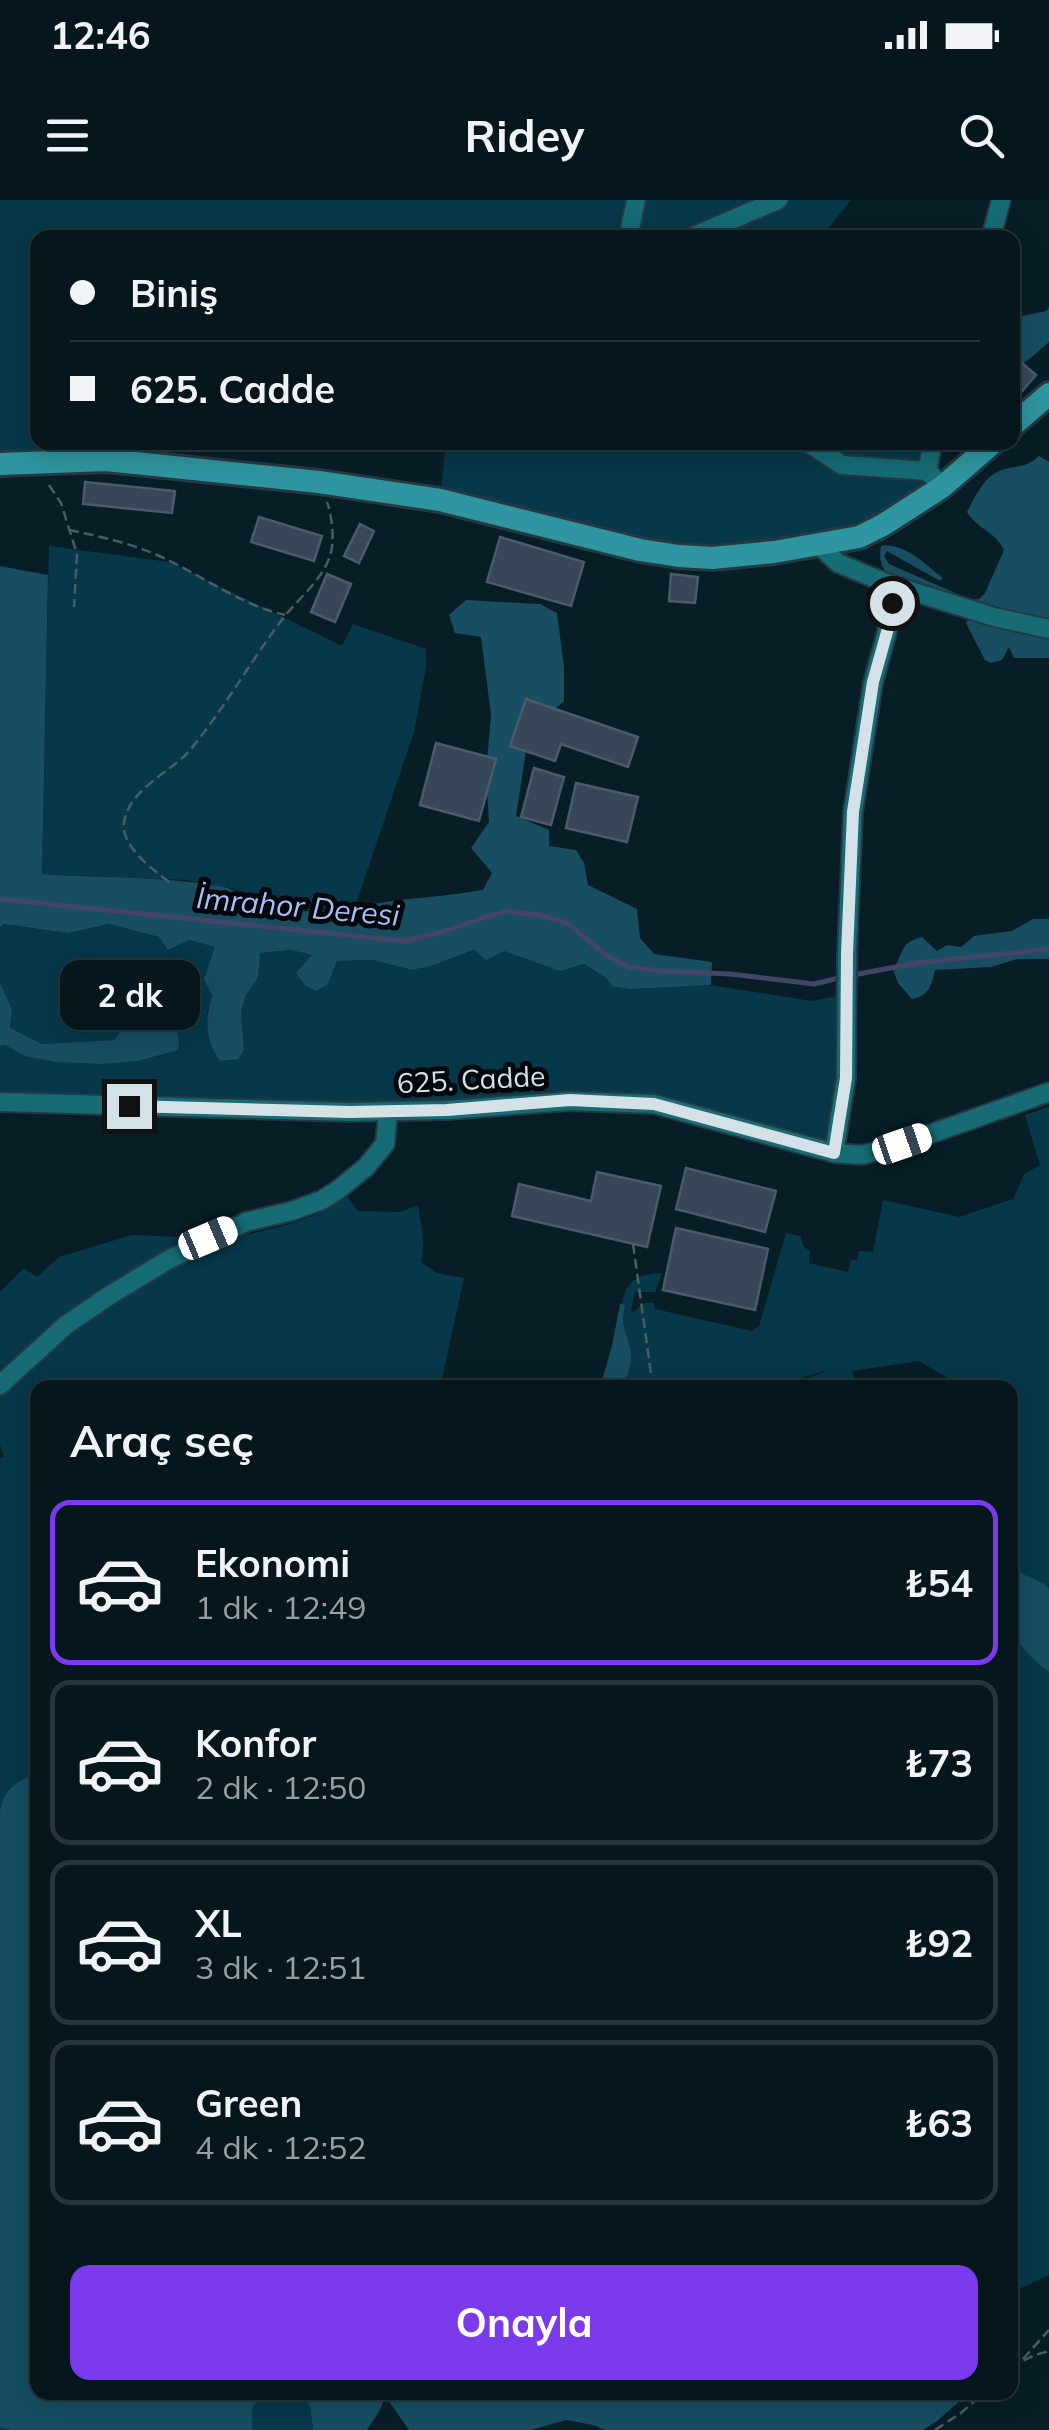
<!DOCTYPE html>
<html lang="tr">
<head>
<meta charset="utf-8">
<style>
	:root { --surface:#05161d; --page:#0e1f26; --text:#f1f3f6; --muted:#979fa4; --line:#26353b; --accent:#7c3aed }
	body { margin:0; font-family:Mulish,sans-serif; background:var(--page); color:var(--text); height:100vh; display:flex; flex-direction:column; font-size:38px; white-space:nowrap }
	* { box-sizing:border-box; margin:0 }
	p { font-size:32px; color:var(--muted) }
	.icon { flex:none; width:55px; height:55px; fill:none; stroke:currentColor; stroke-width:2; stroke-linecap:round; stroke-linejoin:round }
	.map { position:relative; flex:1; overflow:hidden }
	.panel { position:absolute; left:30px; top:1180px; width:988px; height:1020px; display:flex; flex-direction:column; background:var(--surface); border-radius:20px; box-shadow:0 5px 25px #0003,0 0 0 2px var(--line) }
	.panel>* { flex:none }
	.hud { position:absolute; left:30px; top:30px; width:990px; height:220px; border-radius:20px; box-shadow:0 5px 25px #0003,0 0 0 2px var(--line); display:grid; align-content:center; height:220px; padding:0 40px; background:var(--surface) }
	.end { position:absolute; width:45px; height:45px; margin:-22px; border:12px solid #d4e2e8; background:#111; box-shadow:0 0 0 5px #111 }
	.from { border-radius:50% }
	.bubble { position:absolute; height:70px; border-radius:20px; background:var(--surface); box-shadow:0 5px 25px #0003,0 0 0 2px var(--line); font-size:32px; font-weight:700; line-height:70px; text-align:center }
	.car { position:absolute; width:30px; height:60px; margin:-30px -15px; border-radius:12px; box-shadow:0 0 8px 2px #0007; background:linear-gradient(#fff 24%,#345 0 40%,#fff 0 76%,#345 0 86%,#fff 0) }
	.hud b { display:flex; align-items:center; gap:35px; height:95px; font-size:38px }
	.hud b+b { border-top:2px solid var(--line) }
	.hud i { width:25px; height:25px; background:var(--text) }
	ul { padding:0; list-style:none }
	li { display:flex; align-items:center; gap:30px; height:165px; margin:0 20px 15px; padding:0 20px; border:5px solid var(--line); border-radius:20px }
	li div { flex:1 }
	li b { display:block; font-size:38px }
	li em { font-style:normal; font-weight:700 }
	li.selected { border-color:var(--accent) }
	li>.icon { width:90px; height:90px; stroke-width:1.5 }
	h2 { padding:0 40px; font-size:45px; line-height:120px }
	.primary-button { display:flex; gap:20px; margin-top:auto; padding:20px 40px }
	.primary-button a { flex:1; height:115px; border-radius:20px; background:var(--accent); color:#fff; font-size:40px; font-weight:700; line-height:115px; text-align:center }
	.status { display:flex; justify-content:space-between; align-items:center; height:70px; padding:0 50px; background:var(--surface); direction:ltr }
	.status svg { height:28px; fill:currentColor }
	header { display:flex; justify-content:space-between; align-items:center; height:130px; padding:0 40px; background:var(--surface); font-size:45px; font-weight:700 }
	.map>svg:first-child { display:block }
	.green { fill:#063849 }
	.forest { fill:#174e62 }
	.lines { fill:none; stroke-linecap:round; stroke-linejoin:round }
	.stream { stroke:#424566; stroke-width:5 }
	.building { fill:#374757; stroke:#4a5b6b; stroke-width:2.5 }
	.street-casing { stroke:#243942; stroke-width:22 }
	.secondary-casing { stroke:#243942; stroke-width:28 }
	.path { stroke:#495d65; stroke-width:2.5; stroke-dasharray:10 5; stroke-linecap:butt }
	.street { stroke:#166b74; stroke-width:18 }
	.secondary { stroke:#2f95a0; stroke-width:22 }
	.route { stroke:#d4e2e8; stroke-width:12 }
	.labels { text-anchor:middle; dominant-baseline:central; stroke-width:10; stroke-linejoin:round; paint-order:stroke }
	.street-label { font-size:28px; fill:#d4e2e8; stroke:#01070a }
	.water-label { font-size:30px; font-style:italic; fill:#aabef6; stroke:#01070a }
</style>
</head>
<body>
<div class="status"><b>12:46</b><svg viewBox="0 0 49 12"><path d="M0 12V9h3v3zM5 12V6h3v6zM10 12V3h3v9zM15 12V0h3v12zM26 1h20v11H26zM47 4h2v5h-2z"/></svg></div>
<header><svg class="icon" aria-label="menu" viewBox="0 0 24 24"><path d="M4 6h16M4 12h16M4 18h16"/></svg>Ridey<svg class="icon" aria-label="search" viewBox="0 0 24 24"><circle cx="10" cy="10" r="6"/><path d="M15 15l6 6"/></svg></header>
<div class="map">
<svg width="1049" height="2230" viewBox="0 0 1049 2230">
	<rect width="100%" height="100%" fill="#071e27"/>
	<g class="green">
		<polygon points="0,0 851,0 820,38 359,38 340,29 333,38 38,38 38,242 168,243 151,264 0,264"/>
		<polygon points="446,242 893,243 930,256 942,287 883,325 712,358 440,300"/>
		<polygon points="49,346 170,362 342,446 353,424 426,449 426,467 414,532 355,707 290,711 260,703 235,689 186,680 42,674"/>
		<path d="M2,724L68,733L109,724L159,737L189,740L216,747L212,795L207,813L244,850L241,811L246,795L258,778L259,753L291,750L313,755L328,784L337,761L373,760L412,770L431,766L475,750L504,751L560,771L584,764L606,778L613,787L631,789L711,785L812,801L847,794L834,953L654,904L437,911L0,902V846L5,845C39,864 63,862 100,864L131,818L114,840L42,844L10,828L12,809L0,783V728Z"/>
		<path d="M1049,907V2075L1019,2089L1010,2080V1188L968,1187V1180H951L919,1161L852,1171L856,1187H832L828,1179L830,1187H783L825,1172L824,1171L772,1187L686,1188C664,1180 644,1187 621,1188C627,1177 632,1168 631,1155C630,1135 619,1130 625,1106L622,1103C627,1079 639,1074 662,1073L655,1092H635L631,1111L635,1112C640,1105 645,1102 654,1103L655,1109L752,1131L759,1126L786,1033L801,1036L803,1046L810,1051L809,1063L848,1072L851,1060H857L859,1051L873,1052L883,1000L959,1017L1013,999L1024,974L1040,965L1025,915Z"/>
		<path d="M346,994L358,1011L400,1012L418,1005C421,1027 426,1040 421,1062L437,1073L464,1078L440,1187L38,1188V2192L309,2193L304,2196L310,2207L313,2230H0V1258L4,1257L0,1245V1092L24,1068L37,1077L59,1057L132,1035L230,1039L293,1023L317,1014Z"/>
	</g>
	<g class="forest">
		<polygon points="1049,108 1049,142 1027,161 1013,168 1012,118 1046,111"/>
		<path d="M1039,256L1049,262V419L1042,420L1049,437V458H1014L1009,447L1002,460L991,463L985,460L966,423L969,418L981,421L889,375C880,366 879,358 881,346C904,342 926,365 943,378L940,381L887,351L884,356L889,364L971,400L979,399L985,393L1004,350C995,331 977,329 967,312C975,297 983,278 999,271C1016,264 1024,270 1039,256Z"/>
		<path d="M0,366L48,375L42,674C101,678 161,676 219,686C245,691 265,709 291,711C327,713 364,705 399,700C427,697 455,695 483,690L492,673L471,648L489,622L486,573L491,515L481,437L455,433L449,415L466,400L540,404L557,413L564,467V501L529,531L516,616L549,630V646L576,650L584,663L588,685L637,709L640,738L654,754L712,762L711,785L631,789L613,787L606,778L584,764L560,771L504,751L486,760L474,750L431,766L412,770L373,760L337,761L328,784L316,791L305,785L296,773L312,755L291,750L260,753L258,778L246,795L241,811L244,850L238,859L220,861C205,842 205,818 212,795L204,779L215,747L189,740L168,750L159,737L109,724L68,733L3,724L0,728Z"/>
		<path d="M1033,719H1049V759H1017L991,767L935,770C932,784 929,796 912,799L898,783L893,770C905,751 898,744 922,737L937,751L947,745L961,747L974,736L1012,731Z"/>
		<path d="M0,783L12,809L10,828L42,844L114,840L131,818L161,812C176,823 181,832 178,850L138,861L100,864L55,862L25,856L5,845L0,846Z"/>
		<path d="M622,1103L625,1106C619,1130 630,1135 631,1155C632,1168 627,1177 621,1187H600L612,1146L620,1104Z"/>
		<path d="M1010,1368L1044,1384L1049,1390V1471C1038,1466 1014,1440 1010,1428C1007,1417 1010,1381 1010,1368Z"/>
		<path d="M34,1574H38V2192L263,2193L252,2208V2230H11L0,2227V1611C5,1589 14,1584 34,1574Z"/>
		<polygon points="309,2193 309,2192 969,2193 937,2221 923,2230 605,2230 593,2225 566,2220 531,2230 409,2230 385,2196 380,2210 367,2230 313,2230 310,2207 303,2195"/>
	</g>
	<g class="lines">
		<g class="stream">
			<polyline points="0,699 404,741 436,734 504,711 539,715 567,723 606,755 629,767 662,771 730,774 814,784 843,777"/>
			<polyline points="853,775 917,763 1049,749"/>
		</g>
	</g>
	<g class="building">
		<polygon points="1022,163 1036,175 1012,203 1012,176"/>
		<polygon points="85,282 175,291 172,313 83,304"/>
		<polygon points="259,317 322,336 314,361 251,342"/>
		<polygon points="360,324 374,331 359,363 344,356"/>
		<polygon points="500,337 584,362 571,406 487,382"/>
		<polygon points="327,374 351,384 335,422 311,412"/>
		<polygon points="671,374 698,377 695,403 669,401"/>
		<polygon points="526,499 638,537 628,567 561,544 555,561 510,546"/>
		<polygon points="436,543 496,559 479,621 420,605"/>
		<polygon points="534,568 564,577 551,625 521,617"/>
		<polygon points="576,583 638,597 627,642 566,628"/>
		<polygon points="686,968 776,991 765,1032 676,1009"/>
		<polygon points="597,972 661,986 647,1047 512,1016 519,984 591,1001"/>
		<polygon points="676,1028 768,1049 755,1110 663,1090"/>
	</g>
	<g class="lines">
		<defs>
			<g id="street">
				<polyline points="628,38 636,0"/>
				<polyline points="689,38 778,0"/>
				<polyline points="991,38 1001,0"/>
				<polyline points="807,242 842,265 927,271"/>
				<polyline points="933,242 927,271 935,279"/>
				<polyline points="819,345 838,363 886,383 892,403 887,432 873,483 853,612 847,753 846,878 834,953"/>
				<polyline points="886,383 994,417 1049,429"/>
				<polyline points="0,902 350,912 447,910 570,901 654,904 834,953 862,955 902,944 1049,892"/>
				<polyline points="0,1185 66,1125 110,1095 168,1060 246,1022 292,1011 322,1000 338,990 366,967 385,944 388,911"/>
			</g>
			<g id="secondary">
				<polyline points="1012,226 1049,194"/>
				<polyline points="0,264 106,260 319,282 440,300 640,350 679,356 712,358 774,352 859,337 883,325 942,287 994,242"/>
			</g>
		</defs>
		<use href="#street" class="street-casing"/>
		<use href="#secondary" class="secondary-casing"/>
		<g class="path">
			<polyline points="49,285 61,303 77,354 74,407"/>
			<path d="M69,330C102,337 135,344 166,359C205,378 242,405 285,415"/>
			<path d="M169,682C153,669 121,647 124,623C128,589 173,571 190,550C225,508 251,460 284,417C299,398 322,380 330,356C335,340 332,317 327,302"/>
			<polyline points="633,1044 653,1188"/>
			<polyline points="1023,2159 1049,2130"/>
			<polyline points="1010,2167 1035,2155 1049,2151"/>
			<polyline points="935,2230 961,2213 985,2192"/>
		</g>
		<use href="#street" class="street"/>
		<use href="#secondary" class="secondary"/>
	</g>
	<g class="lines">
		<polyline class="route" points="129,906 350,912 447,910 570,900 654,904 834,953 846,878 847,753 853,612 873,482 887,432 892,403"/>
	</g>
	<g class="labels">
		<g class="street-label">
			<text transform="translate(471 879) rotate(-3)">625. Cadde</text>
		</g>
		<g class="water-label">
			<text transform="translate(298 706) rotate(5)">İmrahor Deresi</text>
		</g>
	</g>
</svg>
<i class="end from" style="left:892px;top:403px"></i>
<i class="end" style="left:129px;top:906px"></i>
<div class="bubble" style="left:60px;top:760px;width:140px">2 dk</div>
<i class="car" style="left:902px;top:944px;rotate:71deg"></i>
<i class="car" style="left:208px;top:1038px;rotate:67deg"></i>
<div class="hud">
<b><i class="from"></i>Biniş</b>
<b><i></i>625. Cadde</b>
</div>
<section class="panel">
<h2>Araç seç</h2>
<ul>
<li class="selected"><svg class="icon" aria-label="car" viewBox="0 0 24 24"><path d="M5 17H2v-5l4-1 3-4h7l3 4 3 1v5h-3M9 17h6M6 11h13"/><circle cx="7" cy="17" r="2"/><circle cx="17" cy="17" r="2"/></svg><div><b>Ekonomi</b><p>1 dk · 12:49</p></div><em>₺54</em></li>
<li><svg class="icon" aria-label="car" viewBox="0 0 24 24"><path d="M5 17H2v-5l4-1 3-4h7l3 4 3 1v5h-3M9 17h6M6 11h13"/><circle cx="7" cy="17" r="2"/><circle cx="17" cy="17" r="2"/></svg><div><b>Konfor</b><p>2 dk · 12:50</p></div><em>₺73</em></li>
<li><svg class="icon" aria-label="car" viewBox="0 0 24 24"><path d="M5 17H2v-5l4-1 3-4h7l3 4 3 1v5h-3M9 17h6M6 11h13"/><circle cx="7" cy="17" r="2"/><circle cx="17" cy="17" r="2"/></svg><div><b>XL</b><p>3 dk · 12:51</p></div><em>₺92</em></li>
<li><svg class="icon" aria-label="car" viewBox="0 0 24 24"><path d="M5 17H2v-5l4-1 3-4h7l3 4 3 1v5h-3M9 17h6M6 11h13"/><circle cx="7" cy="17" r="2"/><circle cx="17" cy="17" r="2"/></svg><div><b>Green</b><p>4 dk · 12:52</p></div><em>₺63</em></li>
</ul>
<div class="primary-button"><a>Onayla</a></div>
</section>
</div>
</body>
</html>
